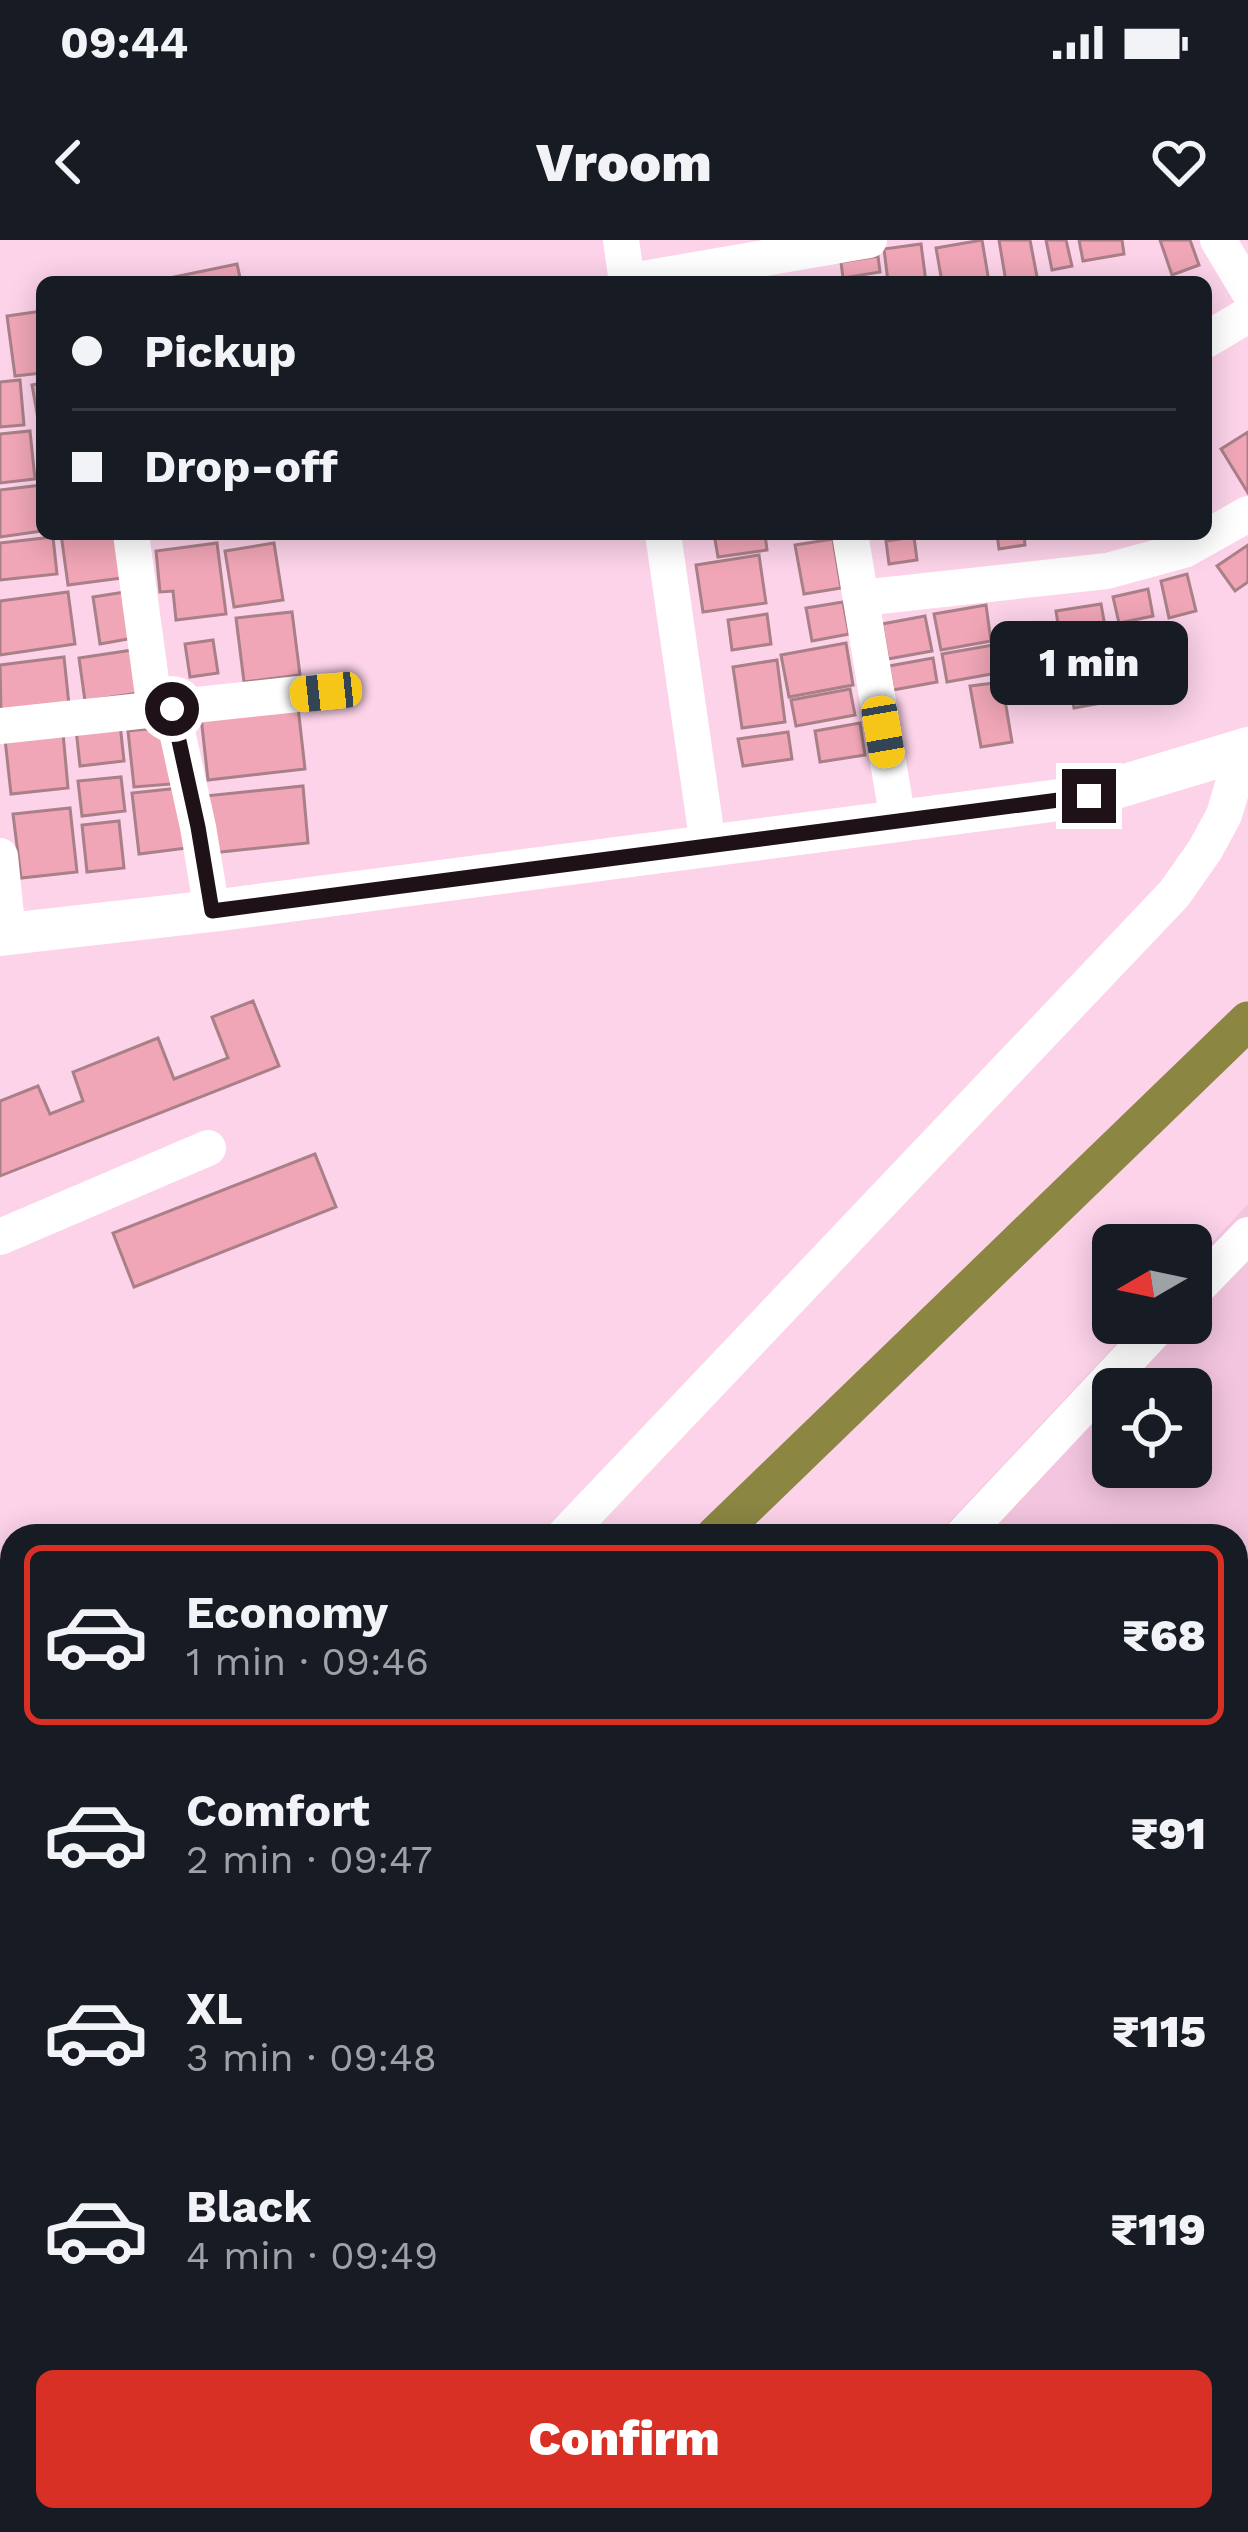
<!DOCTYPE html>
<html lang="en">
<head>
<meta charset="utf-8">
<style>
	:root { --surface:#171b24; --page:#242831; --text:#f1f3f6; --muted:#9ea1a6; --line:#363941; --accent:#d93025 }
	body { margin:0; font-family:"Work Sans",sans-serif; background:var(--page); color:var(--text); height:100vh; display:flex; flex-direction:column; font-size:45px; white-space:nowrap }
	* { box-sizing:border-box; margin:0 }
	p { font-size:39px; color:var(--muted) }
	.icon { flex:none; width:66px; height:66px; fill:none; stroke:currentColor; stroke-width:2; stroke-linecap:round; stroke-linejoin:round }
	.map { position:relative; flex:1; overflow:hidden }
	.drawer { position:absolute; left:0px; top:1284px; width:1248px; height:1008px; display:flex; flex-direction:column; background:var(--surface); border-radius:36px 36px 0 0; box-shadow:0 6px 30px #0003 }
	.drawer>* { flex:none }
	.banner { position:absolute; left:36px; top:36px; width:1176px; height:264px; border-radius:18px; box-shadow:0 6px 30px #0003; display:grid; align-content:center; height:264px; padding:0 36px; background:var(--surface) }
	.needle { width:78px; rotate:261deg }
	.controls { position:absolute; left:1092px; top:984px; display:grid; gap:24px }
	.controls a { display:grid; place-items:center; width:120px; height:120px; border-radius:18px; background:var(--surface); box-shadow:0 6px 30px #0003; font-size:60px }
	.end { position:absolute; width:54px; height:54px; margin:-27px; border:15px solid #1e1118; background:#fff; box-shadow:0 0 0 6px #fff }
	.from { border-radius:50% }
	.bubble { position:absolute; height:84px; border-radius:18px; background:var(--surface); box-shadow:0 6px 30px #0003; font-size:39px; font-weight:800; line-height:84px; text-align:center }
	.car { position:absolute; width:36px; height:72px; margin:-36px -18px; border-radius:15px; box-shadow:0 0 9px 3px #0007; background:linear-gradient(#f5c518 24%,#345 0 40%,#f5c518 0 76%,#345 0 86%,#f5c518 0) }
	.banner b { display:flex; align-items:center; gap:42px; height:114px; font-size:45px }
	.banner b+b { border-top:3px solid var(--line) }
	.banner i { width:30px; height:30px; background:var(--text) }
	ul { padding:21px 0 0; list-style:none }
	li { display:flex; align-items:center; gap:36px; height:180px; margin:0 24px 18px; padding:0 12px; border:6px solid transparent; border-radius:18px }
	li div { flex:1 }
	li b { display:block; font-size:45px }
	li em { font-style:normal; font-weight:800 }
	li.on { border-color:var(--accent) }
	li>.icon { width:108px; height:108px; stroke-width:1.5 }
	.primary-button { display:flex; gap:24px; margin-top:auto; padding:24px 36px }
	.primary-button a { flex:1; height:138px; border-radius:18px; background:var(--accent); color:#fff; font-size:48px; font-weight:800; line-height:138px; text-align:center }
	.status { display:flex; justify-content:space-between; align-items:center; height:84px; padding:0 60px; background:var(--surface); direction:ltr }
	.status svg { height:33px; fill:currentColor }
	header { display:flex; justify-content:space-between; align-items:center; height:156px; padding:0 36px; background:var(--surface); font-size:54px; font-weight:800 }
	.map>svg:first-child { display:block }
	.built { fill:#f4c5df; fill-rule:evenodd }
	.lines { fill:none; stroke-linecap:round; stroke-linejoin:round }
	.canal { stroke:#8b8642; stroke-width:39 }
	.building { fill:#f0a6b6; stroke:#a97f88; stroke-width:3 }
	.service { stroke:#fff; stroke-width:18 }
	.minor { stroke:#fff; stroke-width:36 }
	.tertiary { stroke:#fff; stroke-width:42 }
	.route { stroke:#1e1118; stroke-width:15 }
</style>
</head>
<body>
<div class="status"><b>09:44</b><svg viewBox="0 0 49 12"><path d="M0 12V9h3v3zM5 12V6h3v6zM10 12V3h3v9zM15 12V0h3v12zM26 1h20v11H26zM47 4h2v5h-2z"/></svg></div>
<header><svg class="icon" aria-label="back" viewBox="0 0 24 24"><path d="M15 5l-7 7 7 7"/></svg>Vroom<svg class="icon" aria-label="heart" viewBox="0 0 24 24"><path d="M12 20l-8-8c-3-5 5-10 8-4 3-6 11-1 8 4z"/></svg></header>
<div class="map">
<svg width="1248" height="2292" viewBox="0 0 1248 2292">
	<rect width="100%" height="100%" fill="#fcd3e9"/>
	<path class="built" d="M1248,964V2292H0V2265L12,2253V2280H1236V1296H936L1136,1083H1191V1025ZM1113,1149H1191V1227H1113Z"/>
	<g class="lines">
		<g class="canal">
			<polyline points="715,1296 1248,781"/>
			<polyline points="0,1987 12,1975"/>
		</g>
	</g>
	<g class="building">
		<polygon points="982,0 989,42 942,42 936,8"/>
		<polygon points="999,0 1030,0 1038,42 1006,42"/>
		<polygon points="1046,0 1066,0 1072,26 1052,30"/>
		<polygon points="1079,0 1122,0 1124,14 1083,21"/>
		<polygon points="1160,0 1190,0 1199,25 1172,35"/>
		<polygon points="921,4 926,42 888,42 884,9"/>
		<polygon points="878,16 880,32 843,38 841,22"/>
		<polygon points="237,24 241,42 150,42"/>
		<polygon points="42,71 42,133 15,136 7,76"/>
		<polygon points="20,140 24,185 0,187 0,142"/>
		<polygon points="42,143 42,190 40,190 32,145"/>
		<polygon points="30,191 35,239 0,243 0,194"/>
		<polygon points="1248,192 1248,253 1221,209"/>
		<polygon points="42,245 42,291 0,297 0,250"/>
		<polygon points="61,294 116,294 122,338 68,345"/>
		<polygon points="714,294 765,294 767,310 718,317"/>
		<polygon points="997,294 1024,294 1025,305 999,309"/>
		<polygon points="53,297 57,334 0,340 0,303"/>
		<polygon points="914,297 917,320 889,324 886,301"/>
		<polygon points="833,299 841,348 804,354 795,305"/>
		<polygon points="217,303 226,374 176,380 173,351 160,352 156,311"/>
		<polygon points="274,303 283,360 234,367 225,311"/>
		<polygon points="1248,305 1248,342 1235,351 1217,326"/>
		<polygon points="759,315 766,363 703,372 696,325"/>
		<polygon points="1187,334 1196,371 1169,378 1161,341"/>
		<polygon points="1148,349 1153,376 1119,383 1113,357"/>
		<polygon points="131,351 139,397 100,404 93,357"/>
		<polygon points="68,352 75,404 0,415 0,361"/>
		<polygon points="843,362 849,394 812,401 806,368"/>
		<polygon points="1101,364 1108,403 1062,411 1056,371"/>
		<polygon points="986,365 991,401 941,410 934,374"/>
		<polygon points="292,372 300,435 244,442 236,378"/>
		<polygon points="767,374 771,404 732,410 728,380"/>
		<polygon points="925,376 932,411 888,419 882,384"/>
		<polygon points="213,400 218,433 190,437 185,404"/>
		<polygon points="846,403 853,445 789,457 781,415"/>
		<polygon points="993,405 997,433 947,442 942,414"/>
		<polygon points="139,409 145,452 85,461 79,418"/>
		<polygon points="1162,412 1169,450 1134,456 1127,419"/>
		<polygon points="64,417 69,465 1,473 0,425"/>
		<polygon points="933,418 937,442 893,450 889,426"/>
		<polygon points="777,420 785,482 742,488 733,427"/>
		<polygon points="1093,420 1101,463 1074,468 1066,425"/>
		<polygon points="1002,442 1012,502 981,507 970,446"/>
		<polygon points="850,449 855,475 796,486 791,460"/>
		<polygon points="298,467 305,529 208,540 201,477"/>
		<polygon points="860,483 865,515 820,522 815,491"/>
		<polygon points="120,484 124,521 80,526 76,489"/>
		<polygon points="166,487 172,544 134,547 128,491"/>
		<polygon points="788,492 792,519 743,526 738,499"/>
		<polygon points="63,493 68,548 11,554 5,499"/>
		<polygon points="121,537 125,571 82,576 78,541"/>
		<polygon points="303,546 308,603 211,613 205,556"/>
		<polygon points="180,548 187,608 139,614 132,553"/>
		<polygon points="70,568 77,632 21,638 13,574"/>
		<polygon points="119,581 124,628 87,632 82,585"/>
		<polygon points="253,761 279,826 0,936 0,861 38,846 50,874 83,861 73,832 158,798 174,839 228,818 212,777"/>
		<polygon points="315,914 336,967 134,1047 113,993"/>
	</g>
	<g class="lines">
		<polyline class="service" points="284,2280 284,2292"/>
		<g class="minor">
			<polyline points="621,0 627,42"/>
			<polyline points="1218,0 1248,50"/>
			<polyline points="625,42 869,0"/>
			<polyline points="1206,100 1248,75"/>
			<polyline points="131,294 155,470"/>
			<polyline points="663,294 708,605"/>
			<polyline points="850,294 898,581"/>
			<polyline points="861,358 1107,331 1184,310 1248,274"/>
			<polyline points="172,469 198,587 212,671"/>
			<polyline points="0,486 326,451"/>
			<polyline points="0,616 8,695"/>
			<polyline points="0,997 208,908"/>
			<polyline points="1191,1054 1248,995"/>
			<polyline points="564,1296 1174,654 1205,610 1224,575 1243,511"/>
			<polyline points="962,1296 1162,1083"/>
			<polyline points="0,1824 12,1839"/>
			<polyline points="0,2252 12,2240"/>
		</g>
		<polyline class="tertiary" points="0,695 212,671 1089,556 1248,508"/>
	</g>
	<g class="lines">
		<polyline class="route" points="172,469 198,587 212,671 1089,556"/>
	</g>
</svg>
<div class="controls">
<a><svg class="needle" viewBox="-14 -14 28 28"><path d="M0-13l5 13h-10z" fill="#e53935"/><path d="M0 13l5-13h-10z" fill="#9ea1a6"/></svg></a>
<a><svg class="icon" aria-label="locate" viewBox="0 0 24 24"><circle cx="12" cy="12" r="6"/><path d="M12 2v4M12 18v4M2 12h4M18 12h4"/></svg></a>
</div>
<i class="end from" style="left:172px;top:469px"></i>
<i class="end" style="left:1089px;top:556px"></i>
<div class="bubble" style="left:990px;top:381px;width:198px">1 min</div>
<i class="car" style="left:326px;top:452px;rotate:264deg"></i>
<i class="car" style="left:883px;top:492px;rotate:170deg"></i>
<div class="banner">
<b><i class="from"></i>Pickup</b>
<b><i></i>Drop-off</b>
</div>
<section class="drawer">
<ul>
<li class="on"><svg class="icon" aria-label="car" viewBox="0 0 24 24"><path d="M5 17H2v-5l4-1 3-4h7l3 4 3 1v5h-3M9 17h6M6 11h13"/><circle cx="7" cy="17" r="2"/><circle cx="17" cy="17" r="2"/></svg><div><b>Economy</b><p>1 min · 09:46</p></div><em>₹68</em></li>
<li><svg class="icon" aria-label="car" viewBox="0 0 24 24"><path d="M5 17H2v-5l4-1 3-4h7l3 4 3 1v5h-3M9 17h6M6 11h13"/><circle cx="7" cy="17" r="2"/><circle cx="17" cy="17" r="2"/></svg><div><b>Comfort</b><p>2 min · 09:47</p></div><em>₹91</em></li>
<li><svg class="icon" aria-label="car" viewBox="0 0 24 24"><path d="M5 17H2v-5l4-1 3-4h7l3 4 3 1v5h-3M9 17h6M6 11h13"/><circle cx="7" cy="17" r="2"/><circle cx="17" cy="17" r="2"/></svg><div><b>XL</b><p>3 min · 09:48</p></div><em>₹115</em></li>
<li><svg class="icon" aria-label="car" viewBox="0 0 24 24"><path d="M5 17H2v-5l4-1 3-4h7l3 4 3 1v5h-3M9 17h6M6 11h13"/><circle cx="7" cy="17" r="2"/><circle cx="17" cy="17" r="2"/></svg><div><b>Black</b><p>4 min · 09:49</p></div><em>₹119</em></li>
</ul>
<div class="primary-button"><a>Confirm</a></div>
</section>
</div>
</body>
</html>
